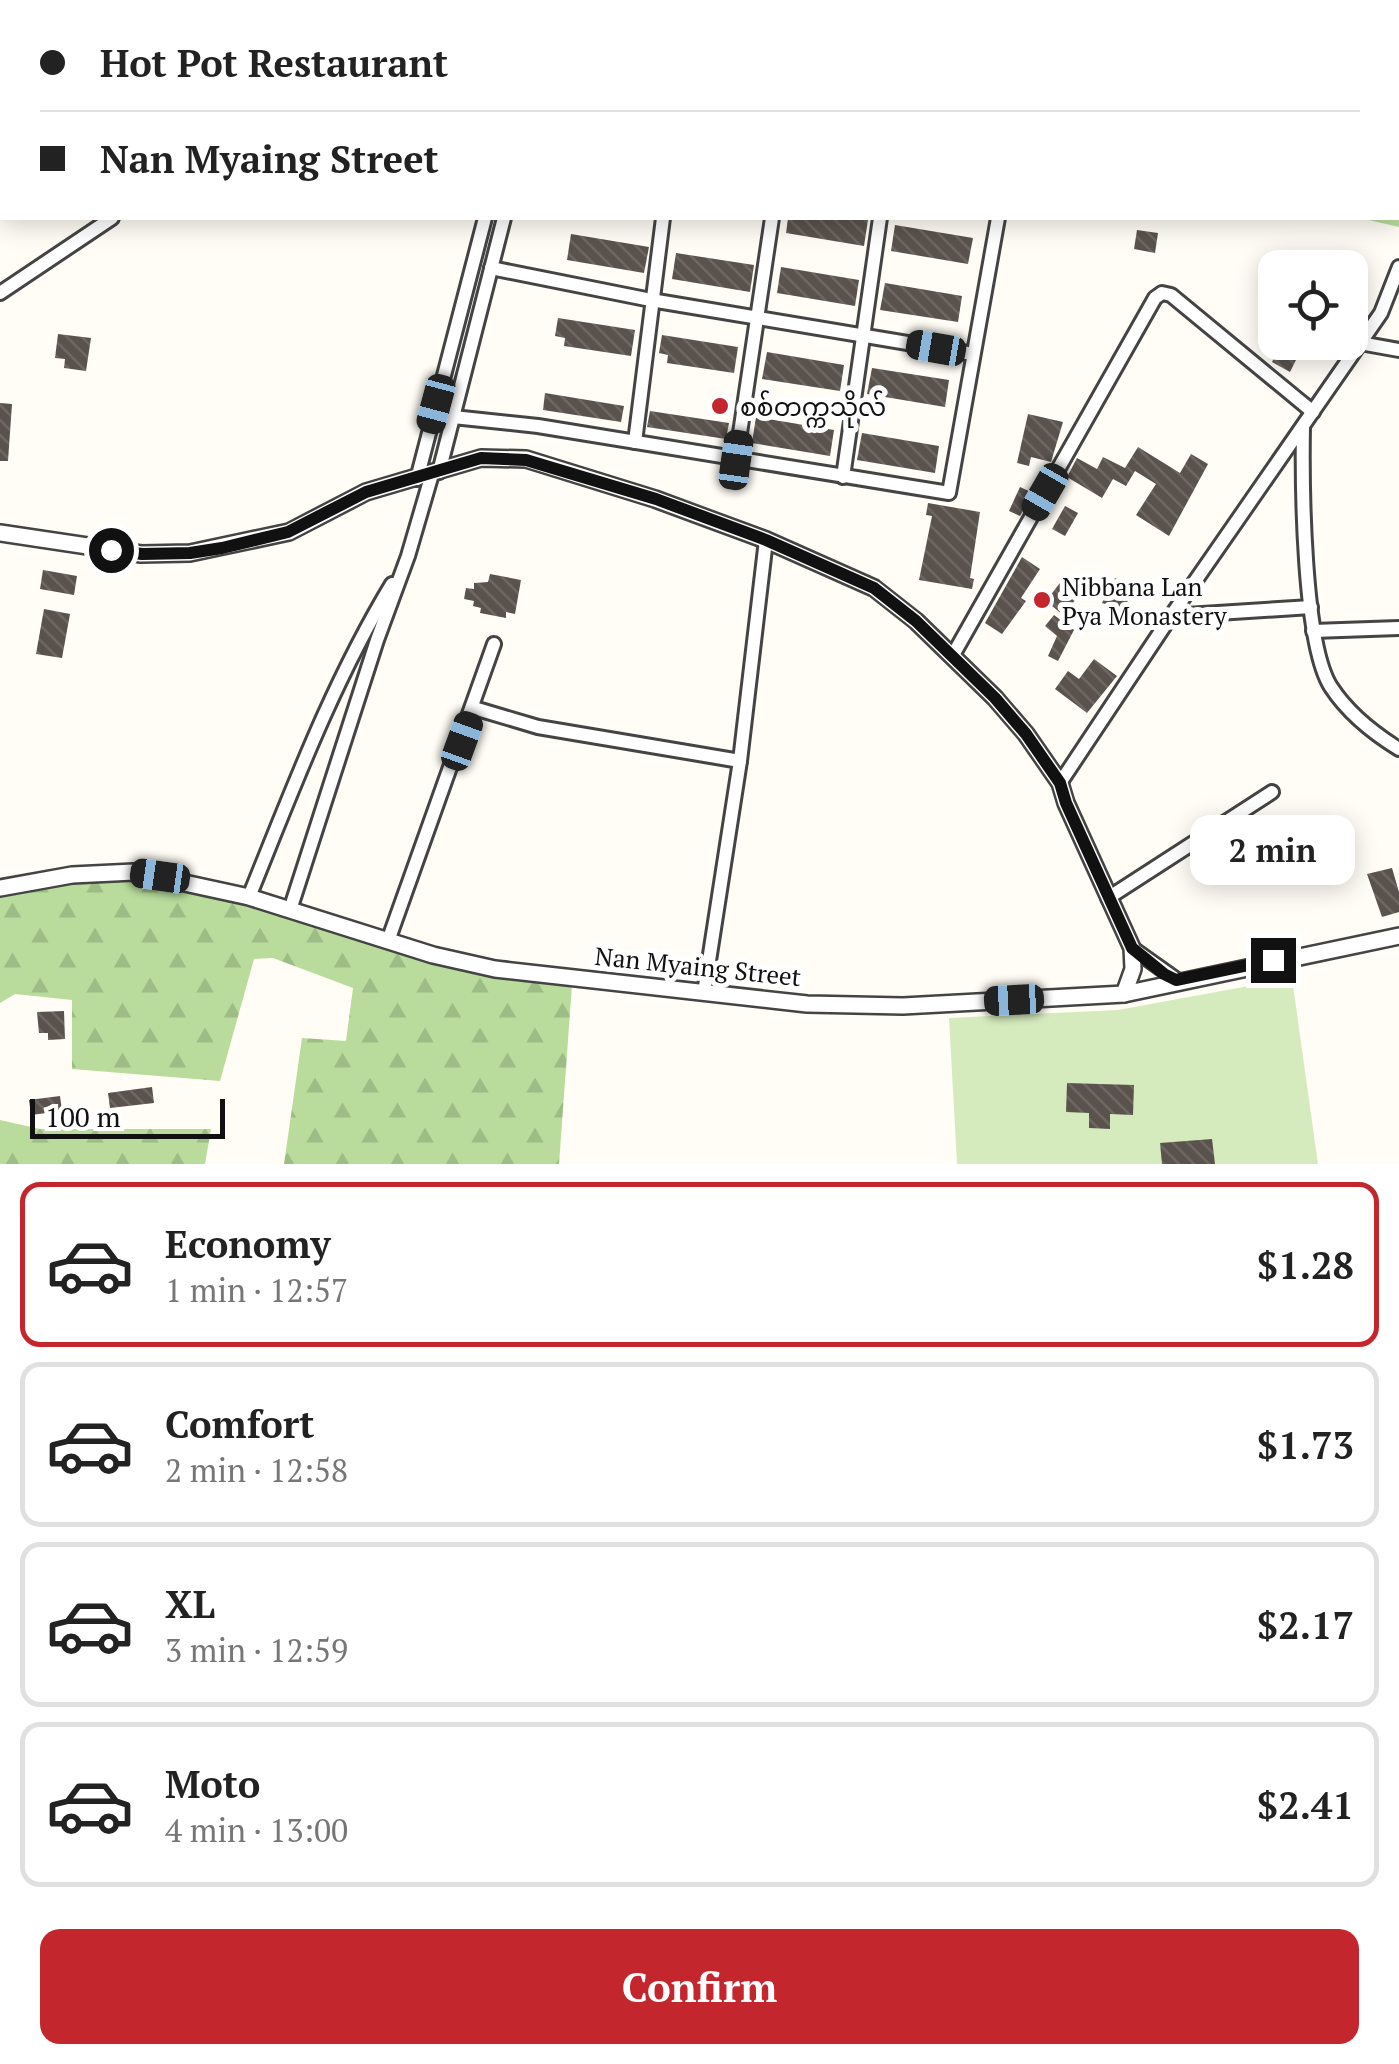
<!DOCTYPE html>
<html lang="en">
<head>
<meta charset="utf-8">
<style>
	:root { --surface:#fff; --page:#f2f2f2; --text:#222; --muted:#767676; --line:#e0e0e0; --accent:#c4262e }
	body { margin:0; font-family:"PT Serif","Noto Sans Myanmar",serif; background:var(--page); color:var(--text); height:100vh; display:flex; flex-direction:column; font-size:38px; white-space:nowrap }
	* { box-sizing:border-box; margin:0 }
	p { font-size:32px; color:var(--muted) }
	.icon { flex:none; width:55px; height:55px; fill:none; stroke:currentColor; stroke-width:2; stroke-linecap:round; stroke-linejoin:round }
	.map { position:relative; height:1164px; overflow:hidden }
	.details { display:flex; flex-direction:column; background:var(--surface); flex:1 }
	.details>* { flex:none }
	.top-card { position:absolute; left:0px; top:0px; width:1400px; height:220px; box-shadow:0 5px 25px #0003; display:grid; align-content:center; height:220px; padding:0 40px; background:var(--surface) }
	.tools { position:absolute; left:1258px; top:250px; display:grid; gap:20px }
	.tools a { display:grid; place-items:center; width:110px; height:110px; border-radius:20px; background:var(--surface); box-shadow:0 5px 25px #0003; font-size:50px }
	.scale { position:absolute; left:30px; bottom:25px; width:195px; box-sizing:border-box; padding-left:10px; border:5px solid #111; border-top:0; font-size:28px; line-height:35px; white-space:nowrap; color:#111; -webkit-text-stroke:8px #fff; paint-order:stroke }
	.end { position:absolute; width:45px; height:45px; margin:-22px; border:12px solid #111; background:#fff; box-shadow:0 0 0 5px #fff }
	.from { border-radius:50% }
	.bubble { position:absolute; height:70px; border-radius:20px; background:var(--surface); box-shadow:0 5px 25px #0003; font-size:32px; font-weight:700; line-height:70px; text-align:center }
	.car { position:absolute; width:30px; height:60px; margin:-30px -15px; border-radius:12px; box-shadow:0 0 8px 2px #0007; background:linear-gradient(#222 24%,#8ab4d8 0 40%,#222 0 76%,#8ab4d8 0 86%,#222 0) }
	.top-card b { display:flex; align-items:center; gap:35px; height:95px; font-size:38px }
	.top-card b+b { border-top:2px solid var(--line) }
	.top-card i { width:25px; height:25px; background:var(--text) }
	ul { padding:18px 0 0; list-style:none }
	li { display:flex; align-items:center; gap:30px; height:165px; margin:0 20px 15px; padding:0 20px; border:5px solid var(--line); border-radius:20px }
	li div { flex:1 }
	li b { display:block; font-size:38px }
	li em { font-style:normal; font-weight:700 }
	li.on { border-color:var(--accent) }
	li>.icon { width:90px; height:90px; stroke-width:1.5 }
	.primary-button { display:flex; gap:20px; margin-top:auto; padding:20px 40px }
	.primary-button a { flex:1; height:115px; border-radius:20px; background:var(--accent); color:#fff; font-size:40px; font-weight:700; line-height:115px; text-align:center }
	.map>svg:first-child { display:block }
	.green { fill:#d5ebbd }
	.forest { fill:url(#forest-firs) }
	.building { fill:url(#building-back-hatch) }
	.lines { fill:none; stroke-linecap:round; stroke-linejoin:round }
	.minor-casing { stroke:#444; stroke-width:18 }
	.tertiary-casing { stroke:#444; stroke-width:20 }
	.minor { stroke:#fff; stroke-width:12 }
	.tertiary { stroke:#fff; stroke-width:15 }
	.route { stroke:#111; stroke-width:12 }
	.poi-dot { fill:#c4262e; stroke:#fff; stroke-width:4 }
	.labels { text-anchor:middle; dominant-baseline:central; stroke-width:10; stroke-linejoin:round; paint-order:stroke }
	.poi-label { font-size:25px; fill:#111; stroke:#fff; text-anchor:start }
	.street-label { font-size:25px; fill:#111; stroke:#fff }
</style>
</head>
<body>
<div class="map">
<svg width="1399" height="1164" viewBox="0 0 1399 1164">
	<defs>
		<pattern id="forest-firs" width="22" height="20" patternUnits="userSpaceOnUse" patternTransform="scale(2.5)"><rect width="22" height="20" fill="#b9dc9c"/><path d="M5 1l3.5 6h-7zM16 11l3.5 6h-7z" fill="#9ebc85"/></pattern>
		<pattern id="building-back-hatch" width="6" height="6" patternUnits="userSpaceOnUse" patternTransform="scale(2.5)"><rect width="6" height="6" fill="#5a524d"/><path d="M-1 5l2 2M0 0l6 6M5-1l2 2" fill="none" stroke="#6d6662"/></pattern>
	</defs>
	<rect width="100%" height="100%" fill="#fffdf5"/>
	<polygon class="green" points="1292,978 1318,1164 957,1164 949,1018 1118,1010"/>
	<g class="forest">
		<polygon points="1160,0 1399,0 1399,227 1360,218 1398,218 1398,2 1159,2"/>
		<polygon points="100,876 135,876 247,900 489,975 572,985 559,1164 284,1164 302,1038 346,1041 353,988 273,958 254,959 220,1081 72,1069 72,1000 15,994 0,1003 0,892"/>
		<polygon points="0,1120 40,1129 211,1129 205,1164 0,1164"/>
	</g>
	<g class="building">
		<polygon points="788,218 868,220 864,246 786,233"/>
		<polygon points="895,225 973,238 968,264 891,251"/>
		<polygon points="1137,230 1158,233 1155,253 1134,249"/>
		<polygon points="571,234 649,247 644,273 567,260"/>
		<polygon points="676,253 754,265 750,292 672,279"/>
		<polygon points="781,267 859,280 855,306 777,293"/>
		<polygon points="885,283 962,296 958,322 880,310"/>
		<polygon points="558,318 635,330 631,356 564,346 565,338 555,336"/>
		<polygon points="58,334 91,338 86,371 64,368 65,359 55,358"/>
		<polygon points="662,335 738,347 734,373 667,363 668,355 659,353"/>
		<polygon points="1282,342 1305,342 1290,372 1272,362"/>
		<polygon points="767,352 844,365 840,391 762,379"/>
		<polygon points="872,368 949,380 945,407 867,394"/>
		<polygon points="545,393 624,406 621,422 543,410"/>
		<polygon points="0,403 12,404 8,461 0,461"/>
		<polygon points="650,411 729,423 726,439 647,427"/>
		<polygon points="1028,414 1063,422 1051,462 1031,457 1029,466 1017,463"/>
		<polygon points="756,417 834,430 830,456 752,443"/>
		<polygon points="862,433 939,446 935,473 857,460"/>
		<polygon points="1138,447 1180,473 1191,454 1208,464 1169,536 1136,515 1156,484 1135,471 1126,486 1113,479 1102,498 1067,477 1077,458 1097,469 1103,457 1125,468"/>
		<polygon points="1020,487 1033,493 1020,516 1009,511"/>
		<polygon points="928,503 980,512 970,578 974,579 972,589 919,580 932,516 926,515"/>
		<polygon points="1065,506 1078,513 1065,536 1052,529"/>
		<polygon points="1022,557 1040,569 1021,598 1026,601 1002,634 985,623"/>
		<polygon points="43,570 77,576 74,595 40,589"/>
		<polygon points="490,574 521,580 515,614 506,612 506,618 480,613 481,608 473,606 474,601 464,599 466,588 474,589 474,583 488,582"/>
		<polygon points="1115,578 1132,587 1125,610 1102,603"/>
		<polygon points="1063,579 1081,593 1063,615 1046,601"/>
		<polygon points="44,609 70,614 62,658 36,654"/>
		<polygon points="1054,615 1074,630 1058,661 1048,656 1057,636 1045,626"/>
		<polygon points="1094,659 1117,676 1087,713 1055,689 1068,671 1079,679"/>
		<polygon points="1392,868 1399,892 1399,912 1382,917 1367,874"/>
		<polygon points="64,1011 65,1039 48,1040 48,1033 39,1033 37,1012"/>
		<polygon points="1067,1083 1134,1085 1133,1115 1110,1114 1110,1129 1089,1128 1089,1113 1066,1112"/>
		<polygon points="152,1087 154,1103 110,1108 108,1093"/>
		<polygon points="60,1096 62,1111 31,1115 29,1100"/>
		<polygon points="1212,1139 1215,1164 1162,1164 1160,1143"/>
	</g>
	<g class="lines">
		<defs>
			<g id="minor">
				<polyline points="202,2 202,0"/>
				<polyline points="541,2 541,0"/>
				<polyline points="560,2 560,0"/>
				<polyline points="597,2 597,0"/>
				<polyline points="491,268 651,300 973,354"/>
				<polyline points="0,293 112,218"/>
				<polyline points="1360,343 1399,350"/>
				<polyline points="453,417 538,426 949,493 998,218"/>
				<path d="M1303,426C1302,482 1303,644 1331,687C1348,713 1373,733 1399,749"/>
				<polyline points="635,442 663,218"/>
				<polyline points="736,460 772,218"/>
				<polyline points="439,472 504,218"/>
				<polyline points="843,477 880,218"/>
				<polyline points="417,479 485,218"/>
				<polyline points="1171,616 1311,607"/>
				<polyline points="1313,631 1399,628"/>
				<polyline points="953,655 1155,298 1162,293 1171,295 1313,412"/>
				<polyline points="474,708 538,727 740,761"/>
				<polyline points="1060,783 1171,616 1381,313 1399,267"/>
				<path d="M249,897C292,791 332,683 392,584"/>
				<polyline points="1108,898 1272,792"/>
				<polyline points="290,910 377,640 408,556 432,474"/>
				<polyline points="388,941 494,644"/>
				<polyline points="1132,948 1177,980"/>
				<polyline points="704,993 740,761 766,540"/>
			</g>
			<g id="tertiary">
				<polyline points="0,533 141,554 190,553 289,532 366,492 481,458 526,459 655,499 766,540 874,588 916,621 995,698 1026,734 1060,783 1066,803 1132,948 1133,969 1124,994"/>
				<polyline points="0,888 72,875 134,872 249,897 433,955 495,969 807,1004 903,1006 1124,994 1399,936"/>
			</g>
		</defs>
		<use href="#minor" class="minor-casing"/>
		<use href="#tertiary" class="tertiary-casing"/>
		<use href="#minor" class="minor"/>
		<use href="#tertiary" class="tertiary"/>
	</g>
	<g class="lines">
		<polyline class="route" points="111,550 142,554 190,553 222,548 288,532 366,492 481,458 526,460 656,499 766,540 874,588 916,621 995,698 1026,734 1060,783 1066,803 1132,948 1164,974 1176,980 1273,960"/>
	</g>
	<g class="poi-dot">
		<circle cx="720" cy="406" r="10"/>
		<circle cx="1042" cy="600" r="10"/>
	</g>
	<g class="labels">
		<g class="poi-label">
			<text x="740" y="406">စစ်‌တက္ကသိုလ်</text>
			<text x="1062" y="586">Nibbana Lan<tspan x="1062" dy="29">Pya Monastery</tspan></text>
		</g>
		<g class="street-label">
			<text transform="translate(698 966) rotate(6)">Nan Myaing Street</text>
		</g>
	</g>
</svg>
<div class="tools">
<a><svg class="icon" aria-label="locate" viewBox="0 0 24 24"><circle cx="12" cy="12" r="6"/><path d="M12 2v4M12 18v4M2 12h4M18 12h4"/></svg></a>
</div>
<div class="scale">100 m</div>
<i class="end from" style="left:111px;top:550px"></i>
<i class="end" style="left:1273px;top:960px"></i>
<div class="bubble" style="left:1190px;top:815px;width:165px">2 min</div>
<i class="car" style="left:936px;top:348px;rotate:280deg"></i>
<i class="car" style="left:436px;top:404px;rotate:195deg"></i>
<i class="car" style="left:736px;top:460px;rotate:8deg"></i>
<i class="car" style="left:1045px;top:492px;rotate:210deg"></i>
<i class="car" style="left:462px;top:741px;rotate:20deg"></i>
<i class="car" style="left:160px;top:876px;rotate:278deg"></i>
<i class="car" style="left:1014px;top:1000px;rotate:267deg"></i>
<div class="top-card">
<b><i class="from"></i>Hot Pot Restaurant</b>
<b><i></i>Nan Myaing Street</b>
</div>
</div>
<section class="details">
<ul>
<li class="on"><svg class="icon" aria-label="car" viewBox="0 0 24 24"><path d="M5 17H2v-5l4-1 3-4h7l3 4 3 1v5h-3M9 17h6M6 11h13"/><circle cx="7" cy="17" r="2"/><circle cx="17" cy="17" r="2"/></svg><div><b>Economy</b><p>1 min · 12:57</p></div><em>$1.28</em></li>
<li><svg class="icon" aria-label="car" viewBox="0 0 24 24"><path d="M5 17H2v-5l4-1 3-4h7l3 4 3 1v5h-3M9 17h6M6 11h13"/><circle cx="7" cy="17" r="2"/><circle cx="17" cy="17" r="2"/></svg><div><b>Comfort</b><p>2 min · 12:58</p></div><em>$1.73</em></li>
<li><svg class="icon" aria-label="car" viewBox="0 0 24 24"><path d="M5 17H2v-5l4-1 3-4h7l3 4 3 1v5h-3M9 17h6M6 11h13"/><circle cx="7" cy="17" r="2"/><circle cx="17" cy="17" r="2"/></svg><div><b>XL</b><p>3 min · 12:59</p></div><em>$2.17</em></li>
<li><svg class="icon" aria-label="car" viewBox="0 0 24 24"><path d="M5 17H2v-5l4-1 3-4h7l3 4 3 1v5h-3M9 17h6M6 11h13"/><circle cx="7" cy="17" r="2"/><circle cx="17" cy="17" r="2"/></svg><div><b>Moto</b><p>4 min · 13:00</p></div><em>$2.41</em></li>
</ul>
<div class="primary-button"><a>Confirm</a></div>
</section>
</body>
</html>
